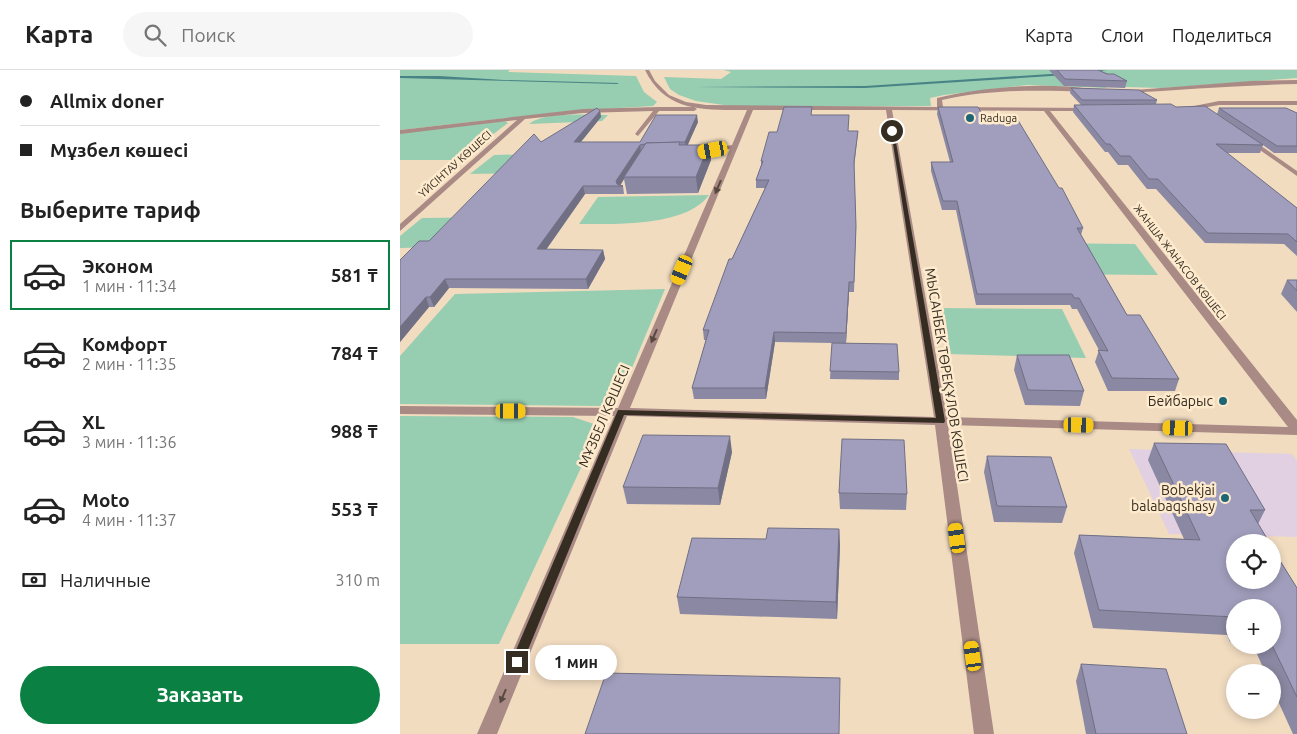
<!DOCTYPE html>
<html lang="ru">
<head>
<meta charset="utf-8">
<style>
	:root { --surface:#fff; --page:#f6f6f6; --text:#222; --muted:#767676; --line:#e0e0e0; --accent:#0b8043 }
	body { margin:0; font-family:Ubuntu,sans-serif; background:var(--page); color:var(--text); height:100vh; display:flex; flex-direction:column; font-size:19px; white-space:nowrap }
	* { box-sizing:border-box; margin:0 }
	p { font-size:16px; color:var(--muted) }
	.icon { flex:none; width:28px; height:28px; fill:none; stroke:currentColor; stroke-width:2; stroke-linecap:round; stroke-linejoin:round }
	.map { position:relative; flex:1; overflow:hidden }
	.panel { display:flex; flex-direction:column; background:var(--surface); width:400px }
	.panel>* { flex:none }
	.hud { display:grid; align-content:center; height:110px; padding:0 20px; background:var(--surface) }
	.tools { position:absolute; left:826px; top:464px; display:grid; gap:10px }
	.tools a { display:grid; place-items:center; width:55px; height:55px; border-radius:50%; background:var(--surface); box-shadow:0 2px 8px #0003; font-size:25px }
	.end { position:absolute; width:22px; height:22px; margin:-11px; border:6px solid #352d22; background:#fff; box-shadow:0 0 0 2px #fff }
	.from { border-radius:50% }
	.bubble { position:absolute; height:35px; border-radius:18px; background:var(--surface); box-shadow:0 2px 8px #0003; font-size:16px; font-weight:700; line-height:35px; text-align:center }
	.car { position:absolute; width:15px; height:30px; margin:-15px -8px; border-radius:6px; box-shadow:0 0 4px 1px #0007; background:linear-gradient(#f5c518 24%,#345 0 40%,#f5c518 0 76%,#345 0 86%,#f5c518 0) }
	.hud b { display:flex; align-items:center; gap:18px; height:48px; font-size:19px }
	.hud b+b { border-top:1px solid var(--line) }
	.hud i { width:12px; height:12px; background:var(--text) }
	ul { padding:0; list-style:none }
	li { display:flex; align-items:center; gap:15px; height:70px; margin:0 10px 8px; padding:0 10px; border:2px solid transparent; border-radius:0px }
	li div { flex:1 }
	li b { display:block; font-size:19px }
	li em { font-style:normal; font-weight:700 }
	li.active { border-color:var(--accent) }
	li>.icon { width:45px; height:45px; stroke-width:1.5 }
	h2 { padding:0 20px; font-size:22px; line-height:60px }
	.pay { display:flex; align-items:center; gap:12px; height:55px; padding:0 20px; font-size:19px }
	.pay p { margin-inline-start:auto }
	.cta { display:flex; gap:10px; margin-top:auto; padding:10px 20px }
	.cta a { flex:1; height:58px; border-radius:30px; background:var(--accent); color:#fff; font-size:20px; font-weight:700; line-height:58px; text-align:center }
	header { display:flex; align-items:center; gap:30px; box-sizing:border-box; height:70px; padding:0 25px; background:var(--surface); border-bottom:1px solid var(--line) }
	header strong { font-size:24px }
	nav { display:flex; gap:28px; margin-inline-start:auto; font-size:18px }
	.search { width:350px; height:45px; background:var(--page); display:flex; align-items:center; gap:12px; box-sizing:border-box; padding:0 18px; border-radius:28px; color:var(--muted); font-size:19px }
	main { display:flex; flex:1; min-height:0 }
	.map>svg:first-child { display:block }
	.education { fill:#e0d0e2 }
	.green { fill:#97cdb1 }
	.lines { fill:none; stroke-linecap:round; stroke-linejoin:round }
	.stream { fill:#498385; fill-rule:evenodd }
	.minor { fill:#a98a85; fill-rule:evenodd }
	.wall { fill:#8a88a2 }
	.shaded-wall { fill:#706f84 }
	.building { fill:#a09ebc; stroke:#706f84 }
	.oneway { fill:#584940 }
	.route { fill:#352d22 }
	.poi-dot { fill:#1e6674; stroke:#feeacd; stroke-width:2 }
	.labels { text-anchor:middle; dominant-baseline:central; stroke-width:5; stroke-linejoin:round; paint-order:stroke }
	.far-poi-label { font-size:11px; fill:#352d22; stroke:#feeacd; text-anchor:start }
	.far-street-label { font-size:11px; fill:#352d22; stroke:#feeacd }
	.street-label { font-size:14px; fill:#352d22; stroke:#feeacd }
	.poi-label { font-size:14px; fill:#352d22; stroke:#feeacd; text-anchor:end }
</style>
</head>
<body>
<header>
<strong>Карта</strong>
<div class="search"><svg class="icon" aria-label="search" viewBox="0 0 24 24"><circle cx="10" cy="10" r="6"/><path d="M15 15l6 6"/></svg>Поиск</div>
<nav><a>Карта</a><a>Слои</a><a>Поделиться</a></nav>
</header>
<main>
<section class="panel">
<div class="hud">
<b><i class="from"></i>Allmix doner</b>
<b><i></i>Мұзбел көшесі</b>
</div>
<h2>Выберите тариф</h2>
<ul>
<li class="active"><svg class="icon" aria-label="car" viewBox="0 0 24 24"><path d="M5 17H2v-5l4-1 3-4h7l3 4 3 1v5h-3M9 17h6M6 11h13"/><circle cx="7" cy="17" r="2"/><circle cx="17" cy="17" r="2"/></svg><div><b>Эконом</b><p>1 мин · 11:34</p></div><em>581 ₸</em></li>
<li><svg class="icon" aria-label="car" viewBox="0 0 24 24"><path d="M5 17H2v-5l4-1 3-4h7l3 4 3 1v5h-3M9 17h6M6 11h13"/><circle cx="7" cy="17" r="2"/><circle cx="17" cy="17" r="2"/></svg><div><b>Комфорт</b><p>2 мин · 11:35</p></div><em>784 ₸</em></li>
<li><svg class="icon" aria-label="car" viewBox="0 0 24 24"><path d="M5 17H2v-5l4-1 3-4h7l3 4 3 1v5h-3M9 17h6M6 11h13"/><circle cx="7" cy="17" r="2"/><circle cx="17" cy="17" r="2"/></svg><div><b>XL</b><p>3 мин · 11:36</p></div><em>988 ₸</em></li>
<li><svg class="icon" aria-label="car" viewBox="0 0 24 24"><path d="M5 17H2v-5l4-1 3-4h7l3 4 3 1v5h-3M9 17h6M6 11h13"/><circle cx="7" cy="17" r="2"/><circle cx="17" cy="17" r="2"/></svg><div><b>Moto</b><p>4 мин · 11:37</p></div><em>553 ₸</em></li>
</ul>
<div class="pay"><svg class="icon" aria-label="cash" viewBox="0 0 24 24"><path d="M3 7h18v10H3z"/><circle cx="12" cy="12" r="2"/></svg>Наличные<p>310 m</p></div>
<div class="cta"><a>Заказать</a></div>
</section>
<div class="map">
<svg width="897" height="664" viewBox="0 0 897 664">
	<rect width="100%" height="100%" fill="#f1dcc0"/>
	<polygon class="education" points="729,379 892,384 897,391 897,467 769,464"/>
	<g class="green">
		<polygon points="0,0 110,0 108,2 236,6 244,22 257,32 253,36 170,41 0,60"/>
		<polygon points="324,0 897,0 897,8 764,18 724,17 697,12 707,18 627,15 544,25 530,28 531,36 338,37 296,31 279,25 270,19 264,7 321,9 331,2"/>
		<path d="M208,45L202,51L129,54C144,41 189,45 208,45Z"/>
		<polygon points="105,51 108,53 59,90 0,90 0,63"/>
		<polygon points="179,83 162,102 70,104 94,85"/>
		<path d="M309,125C286,157 214,154 179,154L198,127Z"/>
		<polygon points="122,147 98,175 0,178 0,166 22,148"/>
		<polygon points="631,173 735,174 758,205 646,204"/>
		<polygon points="265,219 221,324 210,333 201,336 0,334 0,286 55,224"/>
		<polygon points="539,238 662,239 686,288 548,284"/>
		<polygon points="0,346 173,347 194,354 197,362 192,374 99,574 0,574"/>
	</g>
	<g class="lines">
		<g class="stream">
			<polygon points="694,0 707,0 686,3 684,2"/>
			<polygon points="666,3 667,5 465,18 295,17 465,16"/>
			<polygon points="0,6 39,6 104,10 219,13 217,14 0,8"/>
		</g>
		<g class="minor">
			<path d="M245,0H249L255,11L269,25L286,32L306,35L537,37V28C581,17 645,12 690,19L688,22C640,20 589,19 542,30L543,37L691,38L689,41H650L897,350V365L548,355L594,664H574L535,355L227,346L97,664H77L214,346L0,344V336L218,338L330,79L293,85L290,83L332,75L347,40C305,40 266,43 245,0ZM353,40H486L534,347L230,338ZM492,40L644,41L888,357L547,347Z"/>
			<path d="M897,10V14C840,15 782,20 725,23L722,21L851,11Z"/>
			<polygon points="819,31 897,31 897,35 819,35 791,40 784,38"/>
			<polygon points="258,37 294,37 297,39 294,41 259,41 238,66 235,64 253,41 183,43 125,49 0,161 0,154 117,50 0,64 0,60 183,39"/>
			<polygon points="847,69 851,69 897,101 897,106 847,71"/>
		</g>
	</g>
	<g class="wall">
		<polygon points="649,0 698,0 727,11 725,18 664,16"/>
		<polygon points="671,18 757,30 756,34 681,35 670,23"/>
		<polygon points="674,35 776,37 836,57 817,44 819,38 897,43 897,83 874,83 863,75 860,83 826,83 897,138 897,186 884,174 805,173 756,119 747,119 728,95 718,95 708,82 705,82 673,42"/>
		<polygon points="538,37 584,47 683,158 681,165 727,245 779,309 775,321 708,321 695,292 699,280 677,239 672,239 670,235 576,235 556,140 542,140 531,101 531,92 550,92 537,44"/>
		<polygon points="200,41 201,47 181,72 240,72 298,52 287,75 311,90 298,123 227,124 224,109 220,115 223,116 224,124 185,124 146,180 203,180 205,189 188,219 49,218 34,237 29,237 0,272 0,190 29,171"/>
		<polygon points="412,45 448,61 458,61 454,98 456,156 454,222 449,222 446,273 499,302 499,310 430,309 432,273 375,272 366,329 294,329 292,318 306,270 304,270 303,260 332,189 365,118 356,118 356,110 361,95 361,91 377,62"/>
		<polygon points="887,210 897,210 897,242 881,224"/>
		<polygon points="617,285 684,321 680,336 625,335 614,300"/>
		<polygon points="754,373 865,440 858,454 897,518 897,664 893,664 872,618 872,602 865,602 853,575 872,575 872,538 835,538 835,572 830,572 827,565 693,558 674,483 679,465 784,469 748,390"/>
		<polygon points="332,382 320,435 227,434 223,417"/>
		<polygon points="587,386 667,437 662,453 594,452 584,402"/>
		<polygon points="439,423 507,424 506,440 440,439"/>
		<polygon points="439,459 440,476 437,549 280,544 277,527 366,469"/>
		<polygon points="681,594 787,664 686,664 676,611"/>
	</g>
	<g class="shaded-wall">
		<polygon points="200,41 201,47 175,79 174,72"/>
		<polygon points="297,45 298,52 286,79 285,72"/>
		<polygon points="240,75 241,82 224,107 224,109 220,116 217,116 216,111"/>
		<polygon points="309,75 311,90 298,123 296,107"/>
		<polygon points="183,116 185,124 140,188 137,179"/>
		<polygon points="203,180 205,189 188,219 186,209"/>
		<polygon points="45,209 49,218 34,237 30,227"/>
		<polygon points="449,212 449,222 446,273 446,263"/>
		<polygon points="26,227 29,237 0,272 0,257"/>
		<polygon points="374,262 375,272 366,329 365,318"/>
		<polygon points="330,366 332,382 320,435 318,418"/>
		<polygon points="439,459 440,476 437,549 436,532"/>
	</g>
	<g class="building">
		<polygon points="657,0 698,0 707,4 714,4 727,11 665,9"/>
		<polygon points="671,18 739,20 757,30 682,30"/>
		<polygon points="771,34 776,37 805,36 863,75 816,74 897,138 897,172 888,164 808,163 758,109 749,109 730,86 720,86 710,74 706,74 674,35"/>
		<polygon points="384,37 412,37 411,45 449,45 448,61 458,61 454,92 456,156 454,212 449,212 446,263 374,262 365,318 292,318 309,260 303,260 329,189 332,189 369,110 356,110 363,91 361,91 369,62 377,62"/>
		<polygon points="538,37 578,37 584,47 616,47 659,118 662,118 683,158 677,158 727,245 740,245 779,309 712,308 698,280 708,281 679,228 674,228 672,224 577,224 557,131 543,131 531,92 553,92"/>
		<polygon points="197,38 200,41 174,72 240,72 256,45 297,45 285,72 246,73 245,74 240,75 216,111 217,114 223,116 183,116 137,179 203,180 186,209 45,209 30,227 26,227 0,257 0,190 19,171 29,171 134,64 141,72"/>
		<polygon points="819,38 886,38 897,43 897,76 877,76"/>
		<polygon points="280,72 279,75 309,75 296,107 224,107 246,73"/>
		<polygon points="887,210 897,210 897,221"/>
		<polygon points="432,273 497,274 499,302 430,301"/>
		<polygon points="617,285 669,285 684,321 628,320"/>
		<polygon points="243,365 330,366 318,418 223,417"/>
		<polygon points="442,369 504,370 507,424 439,423"/>
		<polygon points="754,373 826,374 865,440 850,440 869,472 835,472 835,510 872,510 872,478 897,518 897,627 872,575 872,538 835,538 835,547 699,540 679,465 800,470"/>
		<polygon points="587,386 651,387 667,437 597,436"/>
		<polygon points="368,458 439,459 436,532 277,527 292,468 366,469"/>
		<polygon points="681,594 766,599 787,664 696,664"/>
		<polygon points="206,603 440,608 439,664 185,664"/>
	</g>
	<defs><path id="oneway-solid" d="M-6-.8H1V-3.2L6.5 0L1 3.2V.8H-6Z" transform="scale(1.25)"/></defs>
	<g class="oneway">
		<use href="#oneway-solid" transform="translate(318 117) rotate(113)"/>
		<use href="#oneway-solid" transform="translate(254 266) rotate(113)"/>
		<use href="#oneway-solid" transform="translate(103 626) rotate(113)"/>
	</g>
	<polygon class="route" points="491,61 494,61 545,351 544,353 224,345 123,592 121,596 117,598 113,596 111,592 218,340 536,348"/>
	<g class="poi-dot">
		<circle cx="570" cy="48" r="5"/>
		<circle cx="823" cy="331" r="5"/>
		<circle cx="825" cy="428" r="5"/>
	</g>
	<g class="labels">
		<g class="far-poi-label">
			<text x="580" y="48">Raduga</text>
		</g>
		<g class="far-street-label">
			<text transform="translate(55 94) rotate(-42)">ҮЙСІНТАУ КӨШЕСІ</text>
			<text transform="translate(780 192) rotate(52)">ЖАНША ЖАНАСОВ КӨШЕСІ</text>
		</g>
		<g class="street-label">
			<text transform="translate(547 305) rotate(81)">МЫСАНБЕК ТӨРЕҚҰЛОВ КӨШЕСІ</text>
			<text transform="translate(204 346) rotate(-67)">МҰЗБЕЛ КӨШЕСІ</text>
		</g>
		<g class="poi-label">
			<text x="813" y="331">Бейбарыс</text>
			<text x="815" y="420">Bobekjai<tspan x="815" dy="16">balabaqshasy</tspan></text>
		</g>
	</g>
</svg>
<div class="tools">
<a><svg class="icon" aria-label="locate" viewBox="0 0 24 24"><circle cx="12" cy="12" r="6"/><path d="M12 2v4M12 18v4M2 12h4M18 12h4"/></svg></a>
<a>+</a>
<a>−</a>
</div>
<i class="end from" style="left:492px;top:61px"></i>
<i class="end" style="left:117px;top:592px"></i>
<div class="bubble" style="left:135px;top:575px;width:82px">1 мин</div>
<i class="car" style="left:313px;top:80px;rotate:260deg"></i>
<i class="car" style="left:282px;top:200px;rotate:203deg"></i>
<i class="car" style="left:111px;top:341px;rotate:90deg"></i>
<i class="car" style="left:679px;top:355px;rotate:91deg"></i>
<i class="car" style="left:778px;top:358px;rotate:272deg"></i>
<i class="car" style="left:557px;top:468px;rotate:352deg"></i>
<i class="car" style="left:573px;top:586px;rotate:352deg"></i>
</div>
</main>
</body>
</html>
